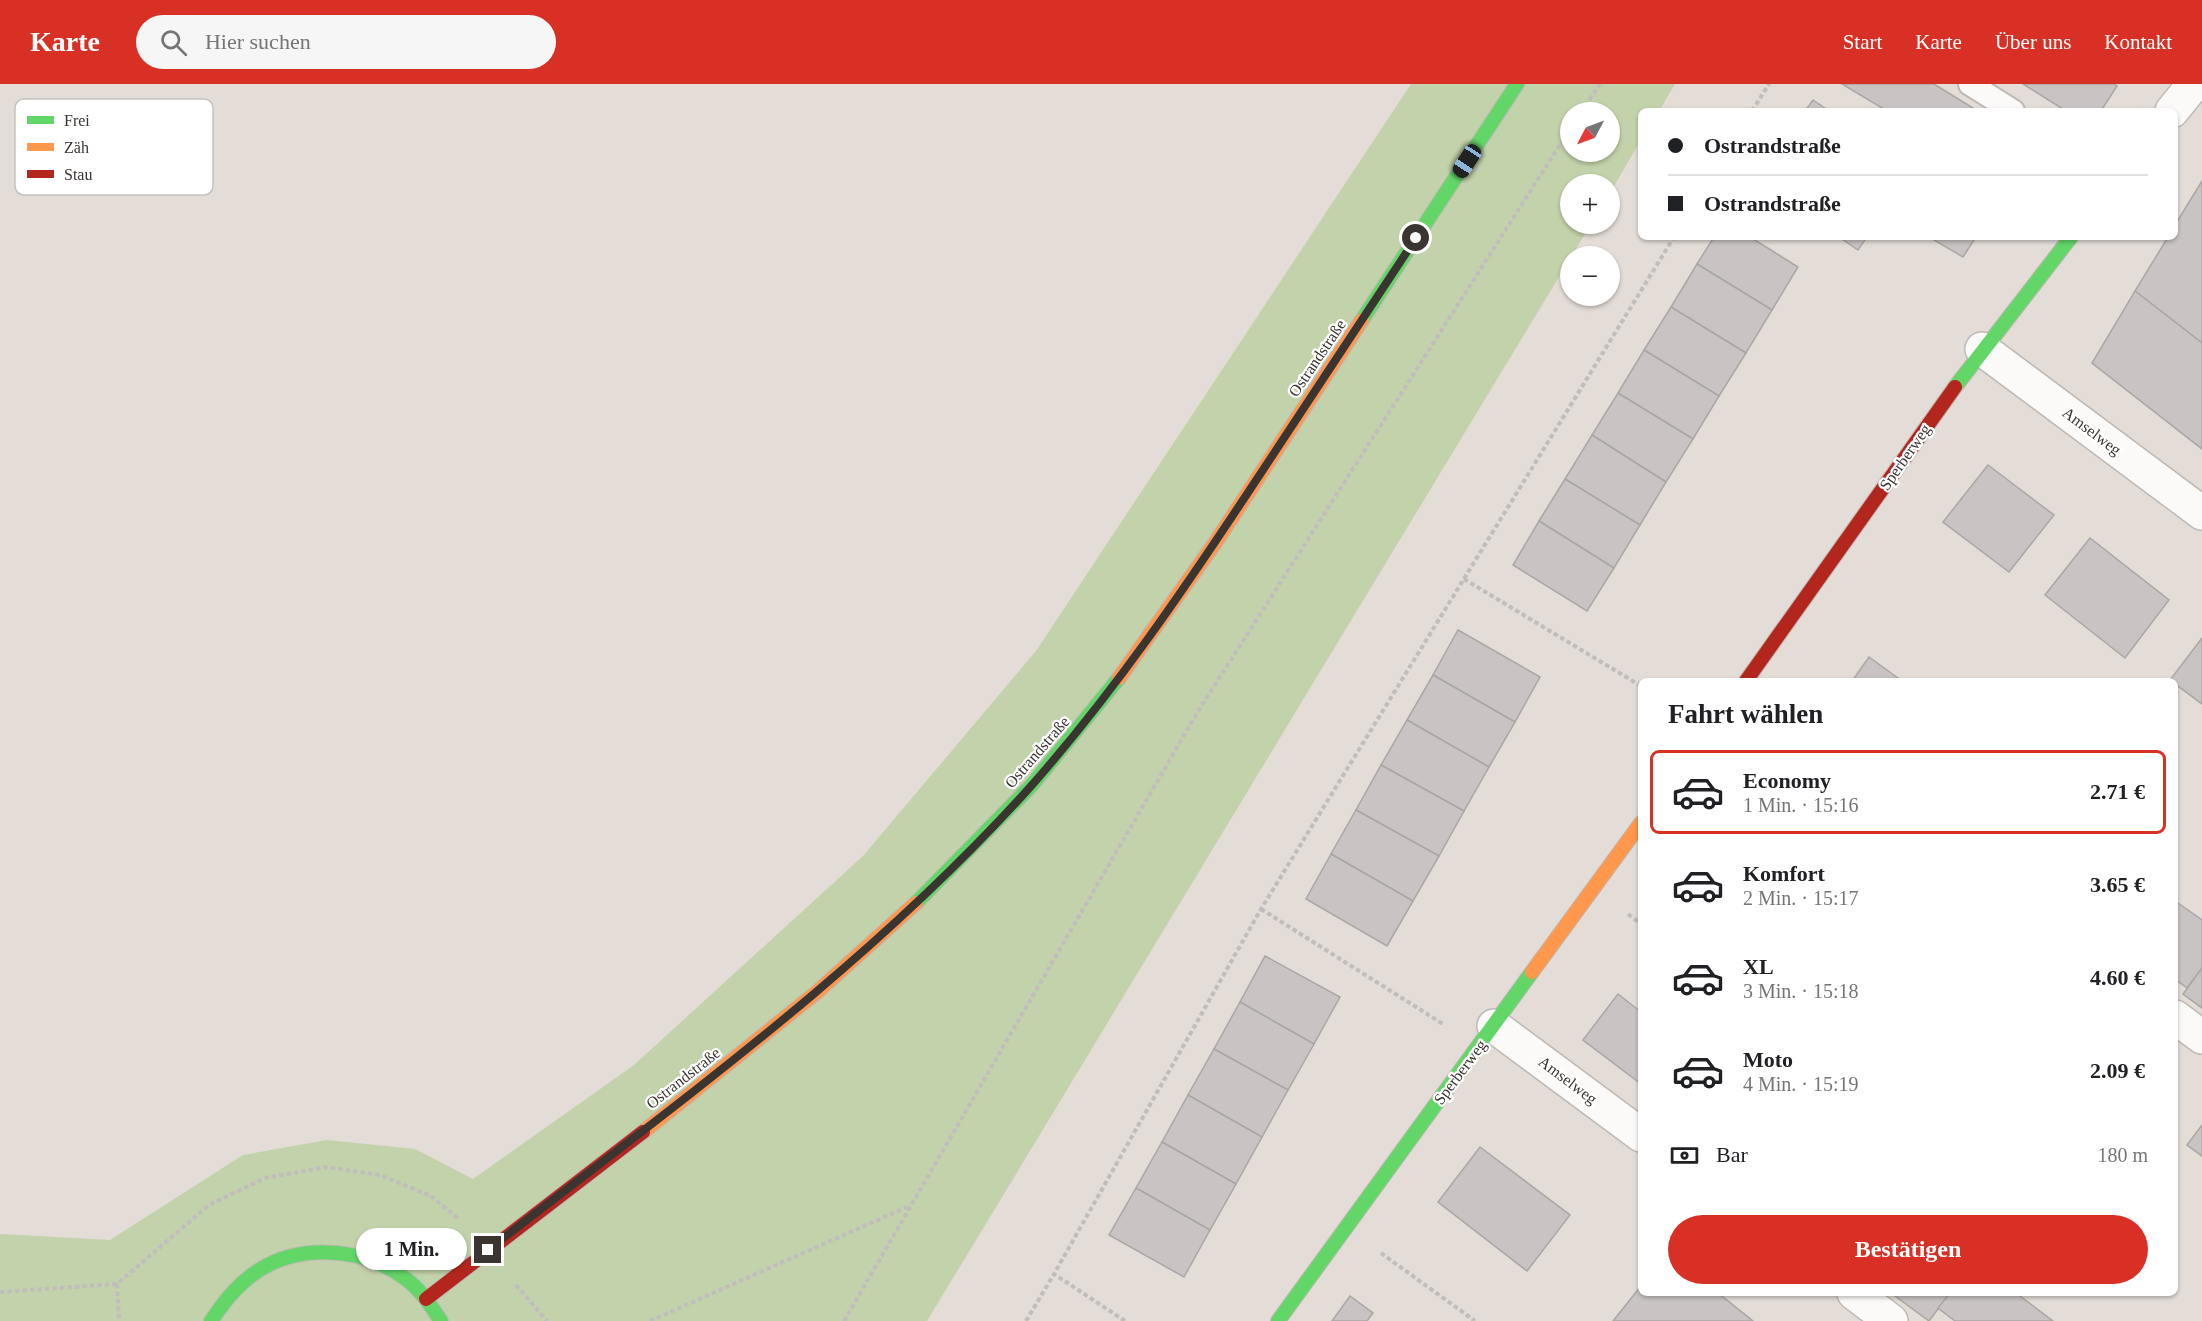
<!DOCTYPE html>
<html lang="de">
<head>
<meta charset="utf-8">
<style>
	:root { --surface:#fff; --page:#f6f6f6; --text:#202124; --muted:#757577; --line:#e0e0e0; --accent:#d93025 }
	body { margin:0; font-family:Georgia,serif; background:var(--page); color:var(--text); height:100vh; display:flex; flex-direction:column; font-size:22px; white-space:nowrap }
	* { box-sizing:border-box; margin:0 }
	p { font-size:20px; color:var(--muted) }
	.icon { flex:none; width:33px; height:33px; fill:none; stroke:currentColor; stroke-width:2; stroke-linecap:round; stroke-linejoin:round }
	.map { position:relative; flex:1; overflow:hidden }
	.sheet { position:absolute; left:1638px; top:594px; width:540px; height:618px; display:flex; flex-direction:column; background:var(--surface); border-radius:9px; box-shadow:0 2px 4px #0004 }
	.sheet>* { flex:none }
	.guide { position:absolute; left:1638px; top:24px; width:540px; height:132px; border-radius:9px; box-shadow:0 2px 4px #0004; display:grid; align-content:center; height:132px; padding:0 30px; background:var(--surface) }
	.needle { width:39px; rotate:229deg }
	.fabs { position:absolute; left:1560px; top:18px; display:grid; gap:12px }
	.fabs a { display:grid; place-items:center; width:60px; height:60px; border-radius:50%; background:var(--surface); box-shadow:0 2px 4px #0004; font-size:30px }
	.end { position:absolute; width:27px; height:27px; margin:-14px; border:8px solid #3b3531; background:#fff; box-shadow:0 0 0 3px #fff }
	.from { border-radius:50% }
	.bubble { position:absolute; height:42px; border-radius:21px; background:var(--surface); box-shadow:0 2px 4px #0004; font-size:20px; font-weight:700; line-height:42px; text-align:center }
	.car { position:absolute; width:18px; height:36px; margin:-18px -9px; border-radius:8px; box-shadow:0 0 4px 2px #0007; background:linear-gradient(#222 24%,#8ab4d8 0 40%,#222 0 76%,#8ab4d8 0 86%,#222 0) }
	.guide b { display:flex; align-items:center; gap:21px; height:57px; font-size:22px }
	.guide b+b { border-top:2px solid var(--line) }
	.guide i { width:15px; height:15px; background:var(--text) }
	ul { padding:0; list-style:none }
	li { display:flex; align-items:center; gap:18px; height:84px; margin:0 12px 9px; padding:0 18px; border:3px solid transparent; border-radius:9px }
	li div { flex:1 }
	li b { display:block; font-size:22px }
	li em { font-style:normal; font-weight:700 }
	li.active { border-color:var(--accent) }
	li>.icon { width:54px; height:54px; stroke-width:1.5 }
	h2 { padding:0 30px; font-size:27px; line-height:72px }
	.pay { display:flex; align-items:center; gap:15px; height:66px; padding:0 30px; font-size:22px }
	.pay p { margin-inline-start:auto }
	.primary-button { display:flex; gap:12px; margin-top:auto; padding:12px 30px }
	.primary-button a { flex:1; height:69px; border-radius:36px; background:var(--accent); color:#fff; font-size:24px; font-weight:700; line-height:69px; text-align:center }
	header { display:flex; align-items:center; gap:36px; box-sizing:border-box; height:84px; padding:0 30px; background:var(--accent); color:#fff }
	header strong { font-size:28px }
	nav { display:flex; gap:33px; margin-inline-start:auto; font-size:21px }
	.search { width:420px; height:54px; background:var(--page); display:flex; align-items:center; gap:15px; box-sizing:border-box; padding:0 21px; border-radius:33px; color:var(--muted); font-size:22px }
	.map>svg:first-child { display:block }
	.green { fill:#c2d2aa; fill-rule:evenodd }
	.building { fill:#c9c4c3; stroke:#aba6a6; stroke-width:1.5 }
	.lines { fill:none; stroke-linecap:round; stroke-linejoin:round }
	.lane-casing { stroke:#bfb9b5; stroke-width:26 }
	.street-casing { stroke:#bfb9b5; stroke-width:36 }
	.fast-casing { stroke:#bfb9b5; stroke-width:16 }
	.slow-casing { stroke:#bfb9b5; stroke-width:16 }
	.jam-casing { stroke:#bfb9b5; stroke-width:16 }
	.path { stroke:#c0bdbc; stroke-width:4; stroke-dasharray:4.5 3; stroke-linecap:butt }
	.lane { stroke:#fbfaf9; stroke-width:22 }
	.street { stroke:#fbfaf9; stroke-width:33 }
	.fast { stroke:#63d668; stroke-width:14 }
	.slow { stroke:#ff974d; stroke-width:14 }
	.jam { stroke:#b3261e; stroke-width:14 }
	.route { stroke:#3b3531; stroke-width:8 }
	.labels { text-anchor:middle; dominant-baseline:central; stroke-width:4.5; stroke-linejoin:round; paint-order:stroke }
	.street-label { font-size:16px; fill:#3b3531; stroke:#fff }
	.key { fill:#fff; stroke:#c4c2c1; stroke-width:1.5 }
	.key-label { font-size:16px; fill:#3b3531 }
</style>
</head>
<body>
<header>
<strong>Karte</strong>
<div class="search"><svg class="icon" aria-label="search" viewBox="0 0 24 24"><circle cx="10" cy="10" r="6"/><path d="M15 15l6 6"/></svg>Hier suchen</div>
<nav><a>Start</a><a>Karte</a><a>Über uns</a><a>Kontakt</a></nav>
</header>
<div class="map">
<svg width="2202" height="1237" viewBox="0 0 2202 1237">
	<rect width="100%" height="100%" fill="#e3dcd7"/>
	<path class="green" d="M1411,0H1675L1659,27H1641V56L1610,109V100H1570V140H1591L927,1237H0V1150L110,1156L243,1071L327,1056L415,1065L473,1095L634,981L863,772L1036,567ZM1570,28H1610V68H1570Z"/>
	<g class="building">
		<polygon points="1842,0 1934,0 1978,27 1887,27"/>
		<polygon points="2023,0 2114,0 2117,2 2101,27 2066,27"/>
		<polygon points="1813,16 1829,27 1805,27"/>
		<polygon points="2202,97 2202,259 2135,207 2168,153 2175,153 2175,141"/>
		<polygon points="1714,153 1750,153 1798,183 1772,226 1697,180"/>
		<polygon points="1839,153 1867,153 1858,166"/>
		<polygon points="1936,153 1976,153 1963,173 1934,156"/>
		<polygon points="1697,180 1772,226 1746,269 1671,223"/>
		<polygon points="2135,207 2202,259 2202,365 2092,279"/>
		<polygon points="1671,223 1746,269 1719,312 1644,266"/>
		<polygon points="1644,266 1719,312 1693,355 1618,309"/>
		<polygon points="1618,309 1693,355 1666,398 1592,351"/>
		<polygon points="1592,351 1666,398 1640,441 1565,395"/>
		<polygon points="1988,381 2054,431 2009,488 1943,438"/>
		<polygon points="1565,395 1640,441 1614,484 1539,437"/>
		<polygon points="1539,437 1614,484 1587,527 1513,481"/>
		<polygon points="2090,454 2169,516 2125,574 2045,511"/>
		<polygon points="1458,546 1540,593 1515,638 1433,591"/>
		<polygon points="2202,554 2202,620 2170,596"/>
		<polygon points="1869,573 1902,597 1852,597"/>
		<polygon points="1433,591 1515,638 1489,683 1407,636"/>
		<polygon points="1407,636 1489,683 1464,727 1381,681"/>
		<polygon points="1381,681 1464,727 1439,772 1356,726"/>
		<polygon points="1356,726 1439,772 1413,817 1331,770"/>
		<polygon points="1331,770 1413,817 1387,862 1306,815"/>
		<polygon points="2175,817 2202,836 2202,884 2187,904 2175,895"/>
		<polygon points="1265,872 1340,913 1314,960 1240,918"/>
		<polygon points="2202,884 2202,924 2183,910"/>
		<polygon points="1618,910 1641,928 1641,1000 1583,956"/>
		<polygon points="1240,918 1314,960 1288,1006 1214,965"/>
		<polygon points="1214,965 1288,1006 1262,1053 1188,1011"/>
		<polygon points="1188,1011 1262,1053 1236,1100 1162,1058"/>
		<polygon points="2202,1041 2202,1072 2187,1061"/>
		<polygon points="1162,1058 1236,1100 1210,1146 1136,1104"/>
		<polygon points="1480,1063 1570,1131 1527,1187 1438,1118"/>
		<polygon points="1136,1104 1210,1146 1184,1193 1109,1151"/>
		<polygon points="1641,1202 1641,1209 1718,1209 1753,1237 1613,1237"/>
		<polygon points="1891,1209 1950,1209 1929,1237"/>
		<polygon points="1950,1209 2016,1209 2053,1237 1955,1237 1938,1224"/>
		<polygon points="1350,1212 1373,1229 1367,1237 1332,1237"/>
	</g>
	<g class="lines">
		<defs>
			<polyline id="lane" points="1970,0 2013,27"/>
			<g id="street">
				<polyline points="2172,27 2194,0"/>
				<polyline points="1982,265 2202,429"/>
				<polyline points="2175,933 2202,953"/>
				<polyline points="1494,942 1641,1051"/>
				<polyline points="1854,1209 1891,1237"/>
			</g>
			<g id="fast">
				<polyline points="1362,236 1517,0"/>
				<polyline points="1955,303 2071,153"/>
				<polyline points="916,819 1032,701 1119,594"/>
				<path d="M211,1237C222,1221 232,1207 247,1195C291,1158 360,1161 406,1195C420,1205 431,1222 441,1237"/>
				<polyline points="1278,1237 1532,888"/>
			</g>
			<g id="slow">
				<polyline points="1119,594 1215,459 1362,236"/>
				<polyline points="1532,888 1641,739"/>
				<polyline points="643,1048 817,908 916,819"/>
			</g>
			<g id="jam">
				<polyline points="1746,597 1955,303"/>
				<polyline points="426,1215 643,1048"/>
			</g>
		</defs>
		<use href="#lane" class="lane-casing"/>
		<use href="#street" class="street-casing"/>
		<use href="#fast" class="fast-casing"/>
		<use href="#slow" class="slow-casing"/>
		<use href="#jam" class="jam-casing"/>
		<g class="path">
			<polyline points="1752,27 1769,0"/>
			<polyline points="1581,28 1600,0"/>
			<polyline points="1464,495 1641,602"/>
			<polyline points="1261,825 1443,940"/>
			<polyline points="1628,830 1641,840"/>
			<polyline points="1381,1169 1475,1237"/>
			<polyline points="117,1200 119,1237"/>
			<polyline points="516,1201 547,1237"/>
			<polyline points="0,1208 117,1200 209,1121 265,1094 326,1083 380,1091 431,1112 460,1136"/>
			<polyline points="650,1237 907,1123"/>
			<polyline points="844,1237 1197,629 1570,45"/>
			<polyline points="1026,1237 1054,1190"/>
			<polyline points="1125,1237 1054,1190 1261,825 1674,153"/>
		</g>
		<use href="#lane" class="lane"/>
		<use href="#street" class="street"/>
		<use href="#fast" class="fast"/>
		<use href="#slow" class="slow"/>
		<use href="#jam" class="jam"/>
	</g>
	<g class="lines">
		<path class="route" d="M488,1166C676,1020 872,880 1032,701C1114,608 1183,507 1251,404C1306,321 1361,237 1416,154"/>
	</g>
	<g class="labels">
		<g class="street-label">
			<text transform="translate(1317 274) rotate(-56)">Ostrandstraße</text>
			<text transform="translate(2092 347) rotate(37)">Amselweg</text>
			<text transform="translate(1905 373) rotate(-55)">Sperberweg</text>
			<text transform="translate(1037 668) rotate(-49)">Ostrandstraße</text>
			<text transform="translate(1460 988) rotate(-53)">Sperberweg</text>
			<text transform="translate(683 994) rotate(-38)">Ostrandstraße</text>
			<text transform="translate(1568 996) rotate(37)">Amselweg</text>
		</g>
	</g>
	<rect x="15" y="15" width="198" height="96" rx="9" class="key"/>
	<rect x="27" y="32" width="27" height="8" fill="#63d668"/>
	<rect x="27" y="59" width="27" height="8" fill="#ff974d"/>
	<rect x="27" y="86" width="27" height="8" fill="#b3261e"/>
	<g class="key-label">
		<text x="64" y="42">Frei</text>
		<text x="64" y="69">Zäh</text>
		<text x="64" y="96">Stau</text>
	</g>
</svg>
<div class="fabs">
<a><svg class="needle" viewBox="-14 -14 28 28"><path d="M0-13l5 13h-10z" fill="#e53935"/><path d="M0 13l5-13h-10z" fill="#757577"/></svg></a>
<a>+</a>
<a>−</a>
</div>
<i class="end from" style="left:1416px;top:154px"></i>
<i class="end" style="left:488px;top:1166px"></i>
<div class="bubble" style="left:356px;top:1144px;width:111px">1 Min.</div>
<i class="car" style="left:1467px;top:77px;rotate:213deg"></i>
<div class="guide">
<b><i class="from"></i>Ostrandstraße</b>
<b><i></i>Ostrandstraße</b>
</div>
<section class="sheet">
<h2>Fahrt wählen</h2>
<ul>
<li class="active"><svg class="icon" aria-label="car" viewBox="0 0 24 24"><path d="M5 17H2v-5l4-1 3-4h7l3 4 3 1v5h-3M9 17h6M6 11h13"/><circle cx="7" cy="17" r="2"/><circle cx="17" cy="17" r="2"/></svg><div><b>Economy</b><p>1 Min. · 15:16</p></div><em>2.71 €</em></li>
<li><svg class="icon" aria-label="car" viewBox="0 0 24 24"><path d="M5 17H2v-5l4-1 3-4h7l3 4 3 1v5h-3M9 17h6M6 11h13"/><circle cx="7" cy="17" r="2"/><circle cx="17" cy="17" r="2"/></svg><div><b>Komfort</b><p>2 Min. · 15:17</p></div><em>3.65 €</em></li>
<li><svg class="icon" aria-label="car" viewBox="0 0 24 24"><path d="M5 17H2v-5l4-1 3-4h7l3 4 3 1v5h-3M9 17h6M6 11h13"/><circle cx="7" cy="17" r="2"/><circle cx="17" cy="17" r="2"/></svg><div><b>XL</b><p>3 Min. · 15:18</p></div><em>4.60 €</em></li>
<li><svg class="icon" aria-label="car" viewBox="0 0 24 24"><path d="M5 17H2v-5l4-1 3-4h7l3 4 3 1v5h-3M9 17h6M6 11h13"/><circle cx="7" cy="17" r="2"/><circle cx="17" cy="17" r="2"/></svg><div><b>Moto</b><p>4 Min. · 15:19</p></div><em>2.09 €</em></li>
</ul>
<div class="pay"><svg class="icon" aria-label="cash" viewBox="0 0 24 24"><path d="M3 7h18v10H3z"/><circle cx="12" cy="12" r="2"/></svg>Bar<p>180 m</p></div>
<div class="primary-button"><a>Bestätigen</a></div>
</section>
</div>
</body>
</html>
